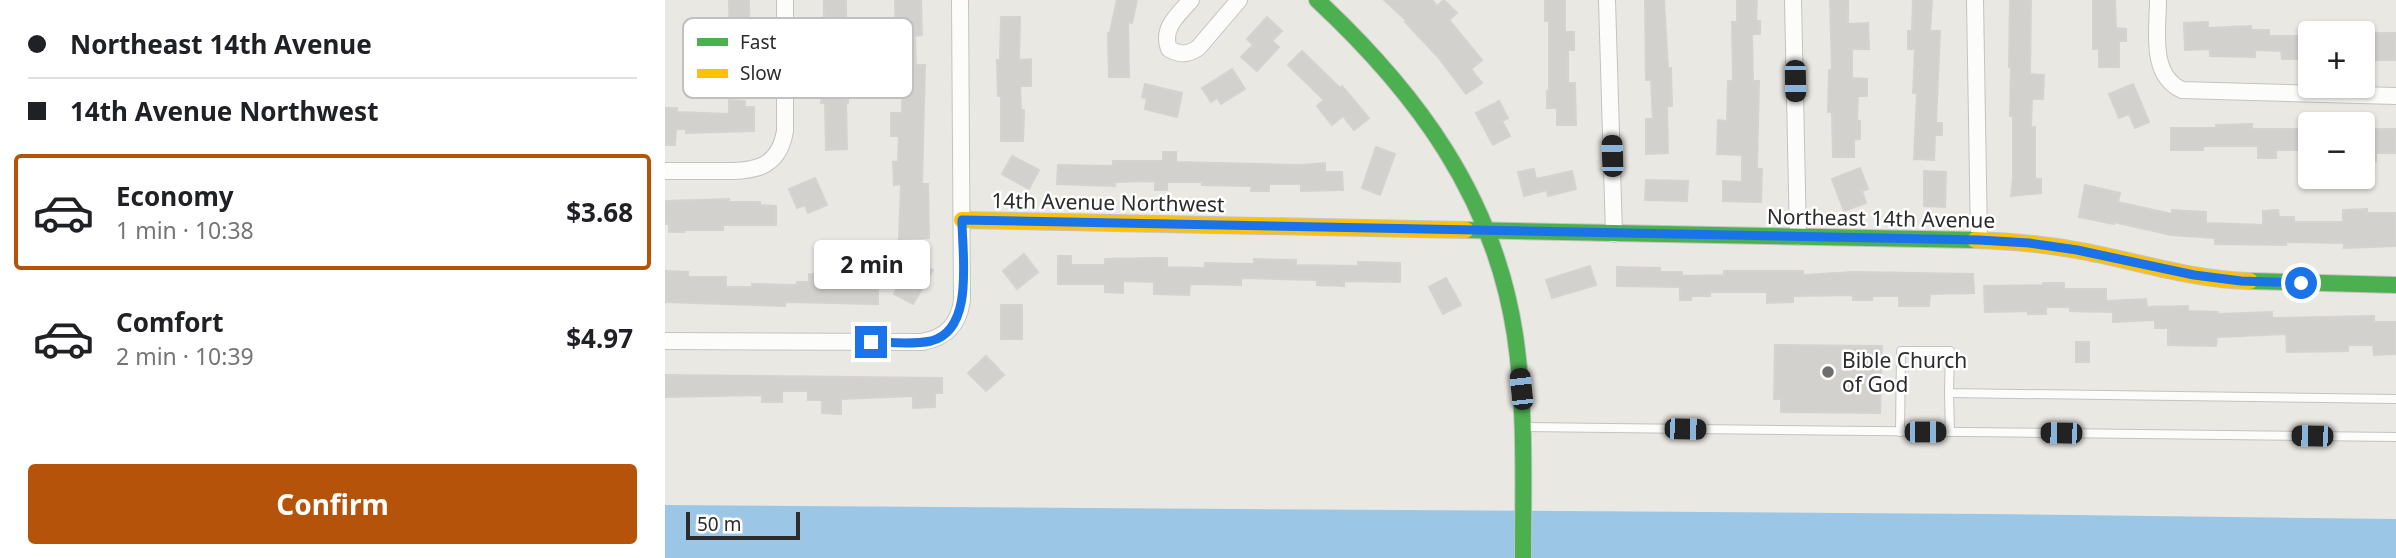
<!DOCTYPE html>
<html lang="en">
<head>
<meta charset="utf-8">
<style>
	:root { --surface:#fff; --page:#f6f6f6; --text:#202124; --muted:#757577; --line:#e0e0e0; --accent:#b45309 }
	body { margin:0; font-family:"Noto Sans",sans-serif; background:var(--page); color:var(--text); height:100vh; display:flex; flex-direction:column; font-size:26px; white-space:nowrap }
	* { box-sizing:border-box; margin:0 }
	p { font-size:23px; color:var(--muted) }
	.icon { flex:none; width:38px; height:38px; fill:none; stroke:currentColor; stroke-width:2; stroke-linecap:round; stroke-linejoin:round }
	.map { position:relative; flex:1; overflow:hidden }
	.side { display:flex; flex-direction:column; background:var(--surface); width:665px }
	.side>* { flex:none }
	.top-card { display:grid; align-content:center; height:154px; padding:0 28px; background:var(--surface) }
	.controls { position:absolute; left:1633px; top:21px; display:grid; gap:14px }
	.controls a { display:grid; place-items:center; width:77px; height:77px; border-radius:7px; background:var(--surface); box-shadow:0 2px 5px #0004; font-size:35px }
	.scale { position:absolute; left:21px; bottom:18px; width:114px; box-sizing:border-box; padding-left:7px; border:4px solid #2c2c2c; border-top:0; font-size:19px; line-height:24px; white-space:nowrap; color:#2c2c2c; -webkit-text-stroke:5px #fff; paint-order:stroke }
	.end { position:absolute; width:32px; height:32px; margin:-16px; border:9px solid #1a73e8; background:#fff; box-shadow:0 0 0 4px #fff }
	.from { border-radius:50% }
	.bubble { position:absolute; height:49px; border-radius:7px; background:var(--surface); box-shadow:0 2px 5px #0004; font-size:23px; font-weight:700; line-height:49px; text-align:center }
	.car { position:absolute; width:21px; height:42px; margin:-21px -10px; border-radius:9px; box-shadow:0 0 5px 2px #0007; background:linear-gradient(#222 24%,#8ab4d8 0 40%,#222 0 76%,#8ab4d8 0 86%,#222 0) }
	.top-card b { display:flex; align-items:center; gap:24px; height:66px; font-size:26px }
	.top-card b+b { border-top:2px solid var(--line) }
	.top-card i { width:18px; height:18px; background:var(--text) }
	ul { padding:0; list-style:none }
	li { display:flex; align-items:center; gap:21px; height:116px; margin:0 14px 10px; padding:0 14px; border:4px solid transparent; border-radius:7px }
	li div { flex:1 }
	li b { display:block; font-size:26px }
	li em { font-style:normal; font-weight:700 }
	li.current { border-color:var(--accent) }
	li>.icon { width:63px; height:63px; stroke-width:1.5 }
	.primary-button { display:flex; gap:14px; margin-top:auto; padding:14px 28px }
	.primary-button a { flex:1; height:80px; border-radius:7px; background:var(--accent); color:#fff; font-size:28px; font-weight:700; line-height:80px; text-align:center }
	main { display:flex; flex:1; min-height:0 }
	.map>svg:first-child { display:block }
	.water { fill:#9cc6e6 }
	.building { fill:#d3d1ce; stroke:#d5d3cf; stroke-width:2 }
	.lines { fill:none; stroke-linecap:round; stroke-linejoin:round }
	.lane-casing { stroke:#c4c3c2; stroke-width:10 }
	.street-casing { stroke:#c4c3c2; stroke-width:18 }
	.fast-casing { stroke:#c4c3c2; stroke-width:18 }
	.slow-casing { stroke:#c4c3c2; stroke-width:18 }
	.lane { stroke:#fcfcfb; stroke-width:8 }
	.street { stroke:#fcfcfb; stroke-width:16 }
	.fast { stroke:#4caf50; stroke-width:16 }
	.slow { stroke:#ffc107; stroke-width:16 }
	.route { stroke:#1a73e8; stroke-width:9 }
	.poi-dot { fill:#6e6e6c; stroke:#fff; stroke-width:2.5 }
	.labels { text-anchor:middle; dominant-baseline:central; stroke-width:5; stroke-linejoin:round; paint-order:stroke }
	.street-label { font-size:21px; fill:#2c2c2c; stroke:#fff }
	.poi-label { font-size:21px; fill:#2c2c2c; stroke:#fff; text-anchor:start }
	.key { fill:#fff; stroke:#c0c0c0; stroke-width:2 }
	.key-label { font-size:19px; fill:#2c2c2c }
</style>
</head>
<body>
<main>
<section class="side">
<div class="top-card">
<b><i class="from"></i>Northeast 14th Avenue</b>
<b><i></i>14th Avenue Northwest</b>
</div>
<ul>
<li class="current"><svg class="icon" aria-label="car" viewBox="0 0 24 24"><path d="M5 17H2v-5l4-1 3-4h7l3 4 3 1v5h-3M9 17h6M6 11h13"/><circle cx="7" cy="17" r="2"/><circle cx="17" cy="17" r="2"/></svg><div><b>Economy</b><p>1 min · 10:38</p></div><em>$3.68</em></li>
<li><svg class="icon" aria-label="car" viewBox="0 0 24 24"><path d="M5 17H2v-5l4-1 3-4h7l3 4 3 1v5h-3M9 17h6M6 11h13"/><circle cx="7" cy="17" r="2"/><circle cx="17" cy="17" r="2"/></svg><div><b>Comfort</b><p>2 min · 10:39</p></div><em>$4.97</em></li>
</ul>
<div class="primary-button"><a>Confirm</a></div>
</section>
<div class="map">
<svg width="1731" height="558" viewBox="0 0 1731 558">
	<rect width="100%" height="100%" fill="#eae8e3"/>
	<polygon class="water" points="0,505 1320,514 1731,519 1731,558 0,558"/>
	<g class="building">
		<polygon points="64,0 84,0 85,68 65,69"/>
		<polygon points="159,0 181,0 181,25 185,25 183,103 181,103 182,149 161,150 160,103 156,103 157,89 162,89 162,53 156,53 156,18 159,18"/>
		<polygon points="230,0 256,0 257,35 250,36 251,65 260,65 257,184 263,184 264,238 234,239 236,184 229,185 228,162 233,162 234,136 226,136 226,113 237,113 238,53 231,53"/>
		<polygon points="452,0 472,0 467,23 463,22 464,77 444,77 443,33 445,32"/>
		<polygon points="719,0 767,0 772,6 779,0 792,13 784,20 817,60 806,69 817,83 801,94 773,57 740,22 742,21"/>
		<polygon points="880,0 900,0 900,32 909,32 909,50 903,50 903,83 910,83 911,125 892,125 892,108 882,108 882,91 884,91 884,21 880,21"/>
		<polygon points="980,0 999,0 1003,68 1006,68 1007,106 1002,106 1003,153 981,154 981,119 988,119 986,80 981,80"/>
		<polygon points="1072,0 1092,0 1091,21 1095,21 1095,34 1087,34 1088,81 1094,81 1092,169 1097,169 1096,202 1058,201 1058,181 1077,182 1077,155 1052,154 1053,120 1062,121 1063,81 1068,81 1067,22 1072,22"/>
		<polygon points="1165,0 1183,0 1183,24 1203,23 1204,49 1187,49 1187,78 1202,79 1202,96 1193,96 1192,121 1195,121 1195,139 1189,140 1189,157 1168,157 1167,112 1163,112 1164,70 1167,70"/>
		<polygon points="1248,0 1267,0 1265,31 1275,31 1271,123 1277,123 1277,135 1270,135 1269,160 1249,159 1252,93 1248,93 1250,49 1243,49 1243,31 1247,31"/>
		<polygon points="1345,0 1366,0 1365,74 1379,75 1378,99 1367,99 1366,128 1370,127 1370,179 1376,179 1376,193 1346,196 1348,178 1348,116 1345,116 1346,67 1344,67"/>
		<polygon points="1428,0 1450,0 1451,28 1461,29 1461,41 1454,41 1454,67 1434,67 1434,49 1428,49"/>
		<polygon points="336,17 355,17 354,60 366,59 366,86 355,86 356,110 359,110 358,141 336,141 336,96 333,96 332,60 335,60"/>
		<polygon points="602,17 617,31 607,41 614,47 592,71 576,57 588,45 582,39"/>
		<polygon points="1543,22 1543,28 1586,26 1586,30 1604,30 1604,36 1645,36 1645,59 1617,59 1616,51 1590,50 1590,57 1545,56 1545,49 1520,50 1519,23"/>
		<rect x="1698" y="33" width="33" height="27"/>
		<polygon points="637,51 675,88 677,86 704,118 689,130 678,116 667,125 652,106 659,100 623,65"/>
		<polygon points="567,69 580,89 556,104 552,98 546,102 537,88"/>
		<polygon points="480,84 517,93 512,117 480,109 482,99 477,97"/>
		<polygon points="1468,84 1484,122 1470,128 1464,114 1454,118 1444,94"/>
		<polygon points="64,100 80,101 80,107 89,107 89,131 21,133 21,129 11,129 10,145 0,145 0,108 12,108 12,112 64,114"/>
		<polygon points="834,101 843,118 837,121 845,136 828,145 811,113"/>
		<polygon points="1587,124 1587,129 1645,129 1645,150 1611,150 1611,158 1593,158 1593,146 1538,146 1538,150 1506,150 1506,128 1551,128 1551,125"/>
		<polygon points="1698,129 1731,129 1731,153 1711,153 1711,161 1698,161"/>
		<polygon points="711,147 730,154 715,195 697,188"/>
		<polygon points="498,152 511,152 511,162 636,165 660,163 660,172 677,172 678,190 636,191 636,184 604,184 604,191 586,191 587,186 537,185 537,182 502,182 502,190 490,190 490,181 450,182 450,186 392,184 393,165 448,166 448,161 498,161"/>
		<polygon points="347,156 374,170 364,189 337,174"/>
		<polygon points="1195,168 1203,189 1197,191 1201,203 1179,211 1167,179"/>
		<polygon points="869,169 871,179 907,171 911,189 883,196 882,190 859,196 853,172"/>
		<polygon points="1259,171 1281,172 1280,207 1259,206"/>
		<polygon points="150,178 162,205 143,213 140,205 132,208 124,189"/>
		<polygon points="981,180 1023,181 1022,201 980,200"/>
		<polygon points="1420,185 1455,193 1453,202 1507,214 1507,210 1541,212 1541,223 1598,225 1598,211 1613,210 1614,217 1629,217 1629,222 1678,222 1678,210 1702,209 1702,213 1731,213 1731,246 1679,248 1679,243 1621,242 1621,245 1550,244 1550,238 1506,235 1449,222 1449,224 1414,217"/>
		<polygon points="64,199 64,202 95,202 95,205 111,206 111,225 58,225 58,230 19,230 19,232 4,232 4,224 0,224 0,201"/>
		<polygon points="359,254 373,272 352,289 338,271"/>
		<polygon points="393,256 406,256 406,265 440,265 440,259 489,258 502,258 502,267 540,268 540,263 589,264 589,259 631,260 631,265 693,266 693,262 735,263 735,282 679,281 679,286 652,285 652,280 576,278 576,285 525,284 524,295 489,294 489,282 458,281 458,293 440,292 440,284 393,284"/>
		<polygon points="245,257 268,270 248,304 229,294 241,271 238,269"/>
		<polygon points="925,266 931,285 887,298 881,280"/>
		<polygon points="952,267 995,268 995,272 1017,272 1017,276 1059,275 1059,271 1138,271 1138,275 1188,272 1308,274 1309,293 1265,294 1264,306 1234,306 1234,296 1207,296 1207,300 1188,300 1188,295 1128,296 1128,302 1102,303 1102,292 1045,292 1045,296 1026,296 1026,300 1015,300 1015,287 952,286"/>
		<polygon points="0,271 23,272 23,277 61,277 61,287 87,287 87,284 132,285 132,282 144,282 144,274 158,275 158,282 187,283 187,278 206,278 207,287 213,287 213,304 120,302 120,306 0,302"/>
		<polygon points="781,278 796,305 778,314 764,287"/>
		<polygon points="1378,283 1399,283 1399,289 1441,289 1441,301 1481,299 1482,307 1523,306 1523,311 1553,312 1553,314 1607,312 1607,318 1709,316 1709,322 1731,322 1731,354 1709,355 1708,345 1683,345 1683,351 1622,352 1621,334 1552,337 1551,346 1503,345 1503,328 1490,328 1490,320 1448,322 1448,312 1405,311 1405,307 1381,307 1381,314 1363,314 1363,311 1320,312 1319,286 1378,285"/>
		<rect x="336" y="305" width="21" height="34"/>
		<rect x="1411" y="342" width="13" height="20"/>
		<polygon points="1110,345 1217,346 1215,413 1116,412 1116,399 1109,399"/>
		<polygon points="321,356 339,375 321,391 303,373"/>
		<polygon points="0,375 277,378 277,393 270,393 270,407 248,408 248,396 176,399 176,414 157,413 157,400 143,400 143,391 117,391 117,402 97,402 97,395 0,397"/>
	</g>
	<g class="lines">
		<defs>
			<g id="lane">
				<polyline points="1284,393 1285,432"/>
				<polyline points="860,427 1731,437"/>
				<polyline points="1235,432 1236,351 1285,351 1284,393 1731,399"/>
			</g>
			<g id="street">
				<path d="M526,0C513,15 496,28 504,49C516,55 522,55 533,48L574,0"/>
				<polyline points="942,0 949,234"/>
				<polyline points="1128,0 1133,237"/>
				<polyline points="1310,0 1314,240"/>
				<path d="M1493,0C1493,29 1484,75 1517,90L1731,96"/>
				<path d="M0,171C16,171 33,171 49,171C83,171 113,173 120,131V0"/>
				<path d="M0,341L257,342C281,338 294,324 297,300L295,0"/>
			</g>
			<g id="fast">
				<path d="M652,0C752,93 829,197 850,335C861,409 858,484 858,558"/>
				<polyline points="801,230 1310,240"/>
				<polyline points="1585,281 1731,285"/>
			</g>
			<g id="slow">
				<polyline points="297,220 801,230"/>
				<path d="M1310,240C1344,241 1378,244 1411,250C1469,260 1526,280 1585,281"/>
			</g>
		</defs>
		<use href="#lane" class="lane-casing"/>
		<use href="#street" class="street-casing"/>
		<use href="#fast" class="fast-casing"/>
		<use href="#slow" class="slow-casing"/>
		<use href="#lane" class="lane"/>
		<use href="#street" class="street"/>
		<use href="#fast" class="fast"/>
		<use href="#slow" class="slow"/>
	</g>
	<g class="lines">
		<path class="route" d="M206,342C225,342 247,345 266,341C310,330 297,255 297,220L1314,240L1364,243L1412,250L1529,275L1576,281L1636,283"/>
	</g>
	<circle class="poi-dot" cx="1163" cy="372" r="7"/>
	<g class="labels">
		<g class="street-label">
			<text transform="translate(443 202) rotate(1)">14th Avenue Northwest</text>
			<text transform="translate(1216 218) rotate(1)">Northeast 14th Avenue</text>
		</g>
		<g class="poi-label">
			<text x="1177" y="360">Bible Church<tspan x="1177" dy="24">of God</tspan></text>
		</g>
	</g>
	<rect x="18" y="18" width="230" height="80" rx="10" class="key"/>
	<rect x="32" y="38" width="31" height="8" fill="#4caf50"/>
	<rect x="32" y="69" width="31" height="9" fill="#ffc107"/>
	<g class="key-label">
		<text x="75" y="49">Fast</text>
		<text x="75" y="80">Slow</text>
	</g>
</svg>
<div class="controls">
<a>+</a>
<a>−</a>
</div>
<div class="scale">50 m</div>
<i class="end from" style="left:1636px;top:283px"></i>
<i class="end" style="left:206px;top:342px"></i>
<div class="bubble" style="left:149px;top:240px;width:116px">2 min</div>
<i class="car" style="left:1130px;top:81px;rotate:179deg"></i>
<i class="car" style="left:947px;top:156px;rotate:358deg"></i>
<i class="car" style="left:856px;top:389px;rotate:354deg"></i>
<i class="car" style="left:1020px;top:429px;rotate:91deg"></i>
<i class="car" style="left:1260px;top:432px;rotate:90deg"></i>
<i class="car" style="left:1396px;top:433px;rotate:271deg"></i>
<i class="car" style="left:1647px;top:436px;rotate:271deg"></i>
</div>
</main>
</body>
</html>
